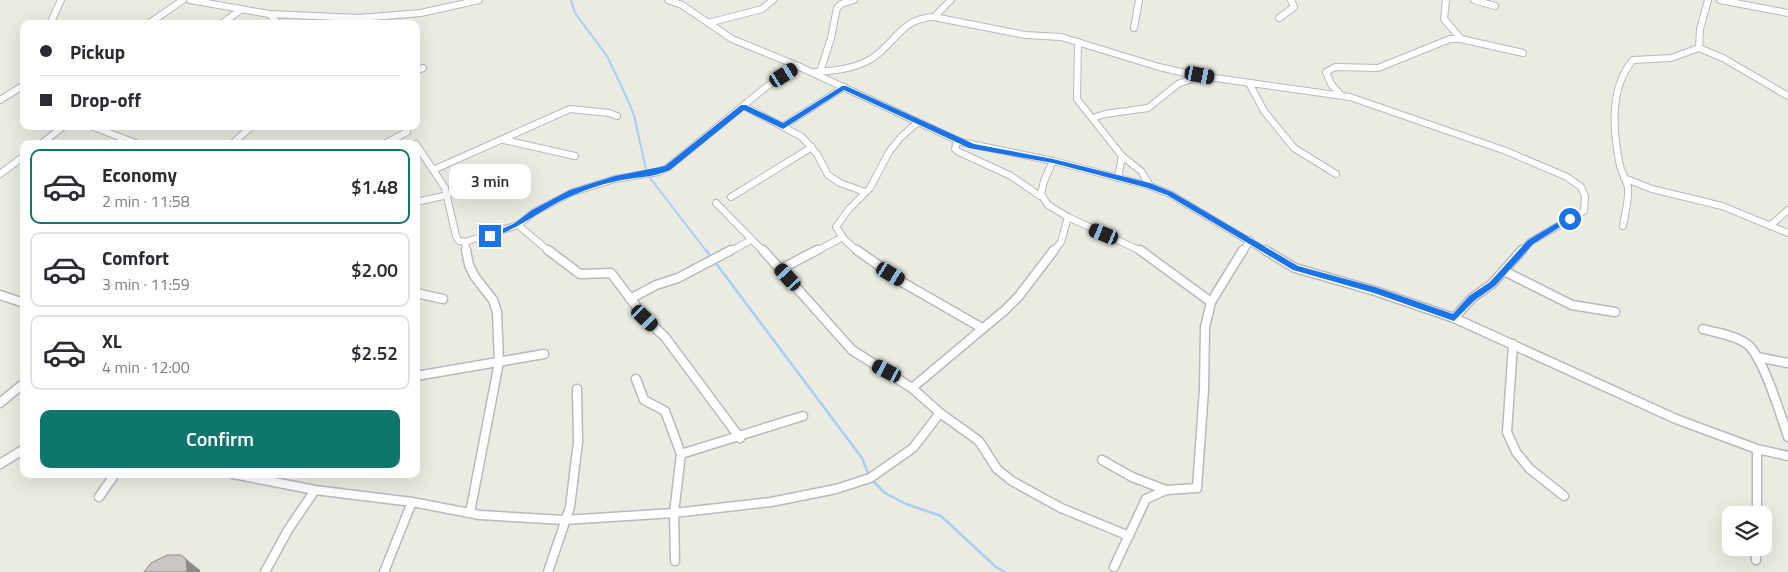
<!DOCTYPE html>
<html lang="en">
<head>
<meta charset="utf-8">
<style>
	:root { --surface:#fff; --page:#f2f2f3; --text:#2b2b33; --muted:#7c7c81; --line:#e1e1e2; --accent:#0f766e }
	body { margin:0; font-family:"Titillium Web",sans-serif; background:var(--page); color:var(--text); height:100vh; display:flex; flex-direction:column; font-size:19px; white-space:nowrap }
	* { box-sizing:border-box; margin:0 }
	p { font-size:16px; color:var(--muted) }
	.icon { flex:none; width:28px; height:28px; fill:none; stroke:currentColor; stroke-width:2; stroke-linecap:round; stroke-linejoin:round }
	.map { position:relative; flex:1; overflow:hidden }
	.drawer { position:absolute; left:20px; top:140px; width:400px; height:338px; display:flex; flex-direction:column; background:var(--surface); border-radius:10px; box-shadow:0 5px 20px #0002 }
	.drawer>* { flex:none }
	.top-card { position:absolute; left:20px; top:20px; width:400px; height:110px; border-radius:10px; box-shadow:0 5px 20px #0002; display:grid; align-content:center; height:110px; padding:0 20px; background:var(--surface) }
	.buttons { position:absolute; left:1722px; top:506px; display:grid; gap:10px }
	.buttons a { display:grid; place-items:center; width:50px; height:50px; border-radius:10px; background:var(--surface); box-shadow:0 5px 20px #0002; font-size:25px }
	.end { position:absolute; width:22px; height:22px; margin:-11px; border:6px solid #1a73e8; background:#fff; box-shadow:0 0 0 2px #fff }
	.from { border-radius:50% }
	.bubble { position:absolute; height:35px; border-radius:10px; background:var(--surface); box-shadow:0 5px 20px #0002; font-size:16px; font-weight:600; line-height:35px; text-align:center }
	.car { position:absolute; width:15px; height:30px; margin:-15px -8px; border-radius:6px; box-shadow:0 0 4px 1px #0007; background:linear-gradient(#222 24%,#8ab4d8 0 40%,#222 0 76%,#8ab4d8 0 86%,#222 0) }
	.top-card b { display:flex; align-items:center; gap:18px; height:48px; font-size:19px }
	.top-card b+b { border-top:1px solid var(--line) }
	.top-card i { width:12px; height:12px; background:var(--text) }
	ul { padding:9px 0 0; list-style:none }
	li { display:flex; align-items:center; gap:15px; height:75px; margin:0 10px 8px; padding:0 10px; border:2px solid var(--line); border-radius:10px }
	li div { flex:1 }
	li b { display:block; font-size:19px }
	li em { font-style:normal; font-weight:600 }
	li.current { border-color:var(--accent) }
	li>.icon { width:45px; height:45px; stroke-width:1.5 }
	.action { display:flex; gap:10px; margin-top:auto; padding:10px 20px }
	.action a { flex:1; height:58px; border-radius:10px; background:var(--accent); color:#fff; font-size:20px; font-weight:600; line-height:58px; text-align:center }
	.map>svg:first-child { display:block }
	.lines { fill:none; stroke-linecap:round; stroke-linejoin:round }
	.stream-far1 { stroke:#a6cff9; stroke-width:2 }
	.stream { stroke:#a6cff9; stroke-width:2.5 }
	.minor-far1-casing { stroke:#b7b9be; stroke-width:8 }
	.minor-casing { stroke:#b7b9be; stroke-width:11 }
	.minor-far1 { stroke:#fff; stroke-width:6 }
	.minor { stroke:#fff; stroke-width:8 }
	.shaded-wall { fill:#8d8b88 }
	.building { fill:#cac7c2; stroke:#8d8b88 }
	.route { fill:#1a73e8 }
</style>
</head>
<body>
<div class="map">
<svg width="1788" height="572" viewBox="0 0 1788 572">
	<rect width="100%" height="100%" fill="#ecebe2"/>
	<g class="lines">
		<polyline class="stream-far1" points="571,0 575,13 607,56 621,85 634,115 647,174 707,252"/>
		<g class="stream">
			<polyline points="706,250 711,257"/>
			<polyline points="715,262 862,458 870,478 885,493 906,504 941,516 996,567 1005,572"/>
		</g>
		<defs>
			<g id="minor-far1">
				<polyline points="190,0 269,14 359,18 421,13 479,0"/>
				<polyline points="668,0 682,5 732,39 798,66 961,142 1053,161 1150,186 1170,194 1267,252"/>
				<polyline points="1446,0 1444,19 1461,39"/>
				<polyline points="1474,0 1495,6"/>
				<polyline points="1720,0 1788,13"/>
				<polyline points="269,14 279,24"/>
				<polyline points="934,17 1025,35 1061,37 1159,67 1194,75 1350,97 1506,151 1567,177 1581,187 1585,196 1584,211 1530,242 1521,252"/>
				<polyline points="1279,18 1294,7 1291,0"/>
				<polyline points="708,23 762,9 773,0"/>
				<polyline points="50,24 61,0"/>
				<polyline points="148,24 183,0"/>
				<polyline points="221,24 242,9"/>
				<polyline points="1134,28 1139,0"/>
				<polyline points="1078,42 1077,99 1122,156 1141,171 1150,186"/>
				<polyline points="1699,48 1723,58 1788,96"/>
				<polyline points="416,71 423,68"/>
				<path d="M814,72C834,71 854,69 871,59C896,43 901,18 934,17L951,0"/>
				<polyline points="820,72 831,38 837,8 841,4 854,0"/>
				<polyline points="1249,83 1264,111 1294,148 1336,174"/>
				<polyline points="1340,94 1331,84 1326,72 1335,67 1378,68 1450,39 1461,39 1523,53"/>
				<polyline points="0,100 24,85"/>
				<polyline points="744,106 802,137 817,154 828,175 840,183 865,192"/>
				<polyline points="1093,118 1105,114 1148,108 1178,84 1199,76"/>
				<polyline points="91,126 138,144"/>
				<polyline points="783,126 844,87"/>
				<polyline points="504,140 575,156"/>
				<polyline points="957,141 955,149 957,151 1011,176 1040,196"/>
				<polyline points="41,144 64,126"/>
				<polyline points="232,144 252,126"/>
				<polyline points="384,144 407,132"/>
				<polyline points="416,144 445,188 456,236 459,241 465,242 518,225 534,212 573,192 615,179 659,172 667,168 766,87 798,66"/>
				<polyline points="1053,161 1044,181 1041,194 1048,205 1068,217 1061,242 1053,252"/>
				<polyline points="433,170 570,109 609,113 617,116"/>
				<polyline points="0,174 24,156"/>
				<polyline points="1118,178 1122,156"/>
				<polyline points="1624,178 1652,189 1722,206 1788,233"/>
				<polyline points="731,197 812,147"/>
				<polyline points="416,202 448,195"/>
				<polyline points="716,203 764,252"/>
				<polyline points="1068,217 1143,252"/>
				<polyline points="518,225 550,252"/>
				<path d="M1623,226C1625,214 1629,200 1628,188C1627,181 1622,173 1620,166C1613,133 1609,88 1633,60L1671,58L1699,48L1700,29L1708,0"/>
				<polyline points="1770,226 1788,210"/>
				<polyline points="465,242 467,252"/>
				<polyline points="729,252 751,240"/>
				<polyline points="815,252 841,238"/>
				<polyline points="858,252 844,239 836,227 849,209 870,188 889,152 901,137 918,122"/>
				<polyline points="1243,252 1250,240"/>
			</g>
			<g id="minor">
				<polyline points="466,250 469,265 475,277 493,300 497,312 499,362 470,513"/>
				<polyline points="548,250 580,274 611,273 645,318 665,337 740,438"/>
				<polyline points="763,250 852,350 912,388"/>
				<polyline points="857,250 902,282 982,328"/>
				<polyline points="1140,250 1211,302"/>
				<polyline points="1265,250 1295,268 1375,291 1454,318 1676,419 1757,449 1788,456"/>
				<polyline points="781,269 817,250"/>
				<polyline points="1504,271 1572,305 1615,312"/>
				<polyline points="416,293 443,299"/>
				<polyline points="0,295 24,303"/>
				<polyline points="630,299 656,285 678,278 731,250"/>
				<polyline points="1454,318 1472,298 1492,284 1522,250"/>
				<path d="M1703,329C1717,333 1735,335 1747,344C1763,356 1781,416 1788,437"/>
				<polyline points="1513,344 1507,432 1516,452 1530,469 1564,496"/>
				<polyline points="1757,357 1788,363"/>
				<polyline points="416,376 544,354"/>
				<polyline points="636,379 644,400 665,411 681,454 674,513 675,561"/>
				<polyline points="0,403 24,383"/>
				<polyline points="940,413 979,441 997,469 1012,481 1061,508 1129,536"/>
				<polyline points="1757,449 1757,515"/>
				<polyline points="681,454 803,416"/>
				<polyline points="1102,460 1132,477 1166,490"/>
				<polyline points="0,464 24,449"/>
				<polyline points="233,474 315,490 412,502 480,515 564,520 674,513 771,502 836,489 870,478 913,448 940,413 912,388 1005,310 1019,296 1054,250"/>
				<polyline points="99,497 115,474"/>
				<polyline points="1756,548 1756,560"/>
				<polyline points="1114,567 1146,499 1166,490 1197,488 1204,389 1205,327 1211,302 1243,250"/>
				<polyline points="265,572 288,530 315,490"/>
				<polyline points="384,572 412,502"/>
				<polyline points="548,572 570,507 578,442 577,389"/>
			</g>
		</defs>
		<use href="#minor-far1" class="minor-far1-casing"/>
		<use href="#minor" class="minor-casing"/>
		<use href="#minor-far1" class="minor-far1"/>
		<use href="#minor" class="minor"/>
	</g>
	<polygon class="shaded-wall" points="186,559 200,570 200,572 187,572"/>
	<polygon class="building" points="167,555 181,555 186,559 187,571 187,572 144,572 151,563"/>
	<path class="route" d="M842,86H846L974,144L1053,159L1150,183L1172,192L1298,266L1375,287L1453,314L1469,296L1490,282L1528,240L1567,217L1573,219L1533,244L1495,286L1475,300L1454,321L1374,293L1293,270L1167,195L1148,188L1053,163L969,148L844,90L783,129L744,110L670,170C653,178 634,177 617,181C603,184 588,189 576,194C545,206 522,228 490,238L486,236L515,223L532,210L570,190L615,176L665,166L741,105H746L783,123Z"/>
</svg>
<div class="buttons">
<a><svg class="icon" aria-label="layers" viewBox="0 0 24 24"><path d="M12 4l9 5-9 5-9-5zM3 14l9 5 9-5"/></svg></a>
</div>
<i class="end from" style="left:1570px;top:219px"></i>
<i class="end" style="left:490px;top:236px"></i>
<div class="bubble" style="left:449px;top:164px;width:82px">3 min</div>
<i class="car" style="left:784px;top:75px;rotate:58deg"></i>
<i class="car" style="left:1200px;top:75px;rotate:101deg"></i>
<i class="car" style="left:1104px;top:234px;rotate:292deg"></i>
<i class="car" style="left:891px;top:274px;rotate:121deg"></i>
<i class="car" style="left:788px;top:277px;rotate:318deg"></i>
<i class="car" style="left:645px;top:318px;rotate:134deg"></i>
<i class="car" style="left:887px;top:371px;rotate:297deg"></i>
<div class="top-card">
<b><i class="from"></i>Pickup</b>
<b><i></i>Drop-off</b>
</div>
<section class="drawer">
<ul>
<li class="current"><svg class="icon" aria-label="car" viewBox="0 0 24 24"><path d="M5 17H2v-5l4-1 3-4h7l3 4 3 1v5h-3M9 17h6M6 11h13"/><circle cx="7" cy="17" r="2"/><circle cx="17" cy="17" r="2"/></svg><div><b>Economy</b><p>2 min · 11:58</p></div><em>$1.48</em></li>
<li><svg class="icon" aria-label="car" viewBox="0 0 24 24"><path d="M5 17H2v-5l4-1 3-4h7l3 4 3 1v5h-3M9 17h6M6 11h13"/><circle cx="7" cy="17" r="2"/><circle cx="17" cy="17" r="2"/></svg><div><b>Comfort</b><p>3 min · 11:59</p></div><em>$2.00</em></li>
<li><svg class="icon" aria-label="car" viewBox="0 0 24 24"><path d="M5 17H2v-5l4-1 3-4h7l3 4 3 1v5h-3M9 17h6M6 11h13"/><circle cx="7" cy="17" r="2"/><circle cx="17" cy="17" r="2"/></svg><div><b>XL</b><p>4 min · 12:00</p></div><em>$2.52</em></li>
</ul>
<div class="action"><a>Confirm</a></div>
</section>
</div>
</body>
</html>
